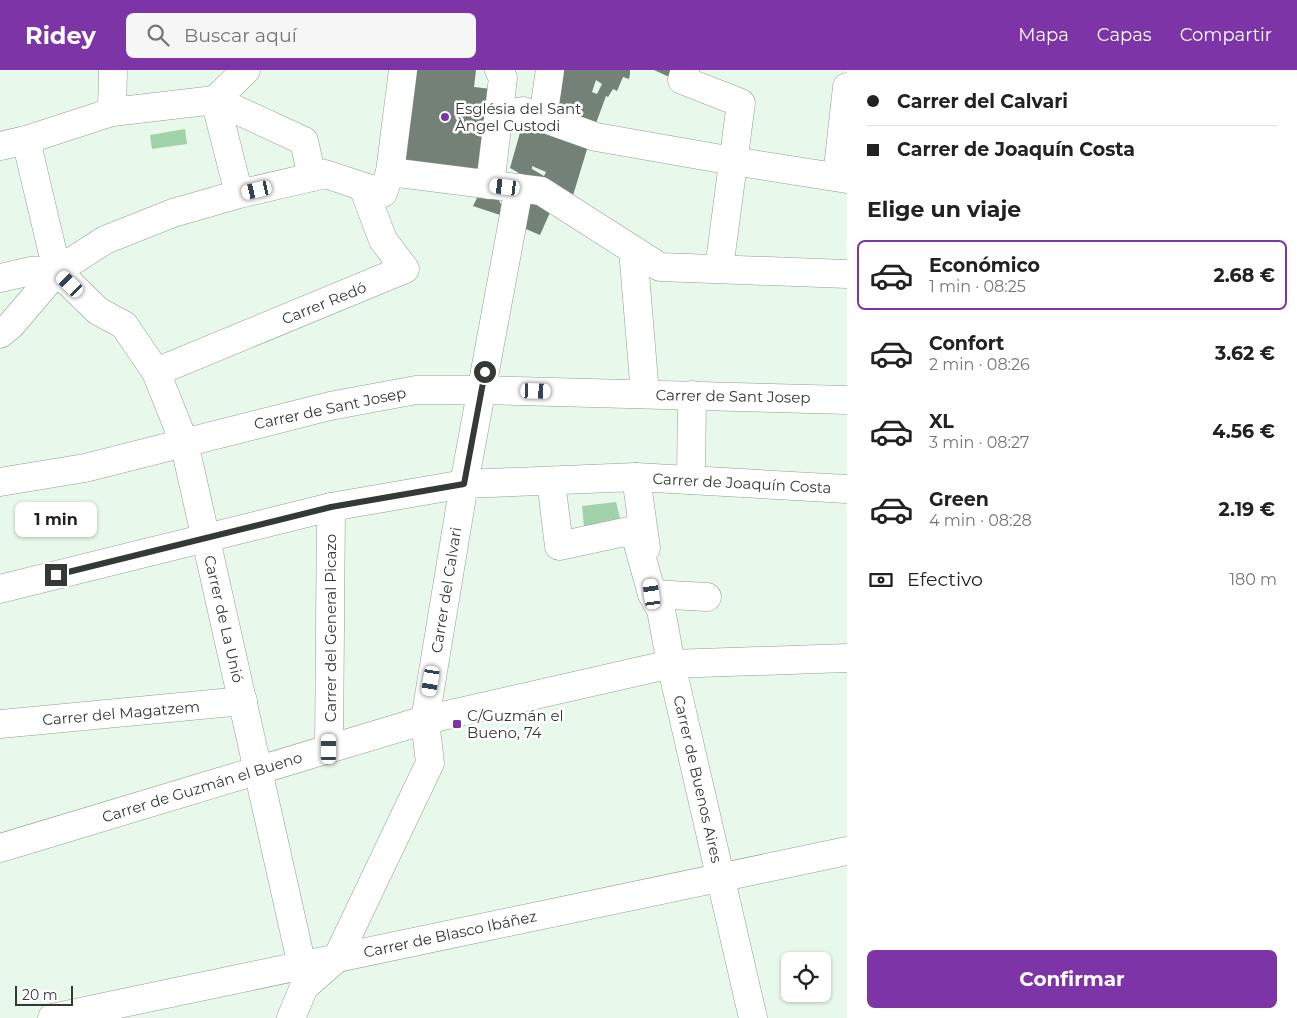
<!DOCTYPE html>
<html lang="es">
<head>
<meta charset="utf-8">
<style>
	:root { --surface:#fff; --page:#f6f6f6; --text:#222; --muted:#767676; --line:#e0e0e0; --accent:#7d34a6 }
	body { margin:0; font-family:Montserrat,sans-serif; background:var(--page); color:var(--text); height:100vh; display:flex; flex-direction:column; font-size:19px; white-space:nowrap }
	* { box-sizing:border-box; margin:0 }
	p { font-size:16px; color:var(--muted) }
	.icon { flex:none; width:28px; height:28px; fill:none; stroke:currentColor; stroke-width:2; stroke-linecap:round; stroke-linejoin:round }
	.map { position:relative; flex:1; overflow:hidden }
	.panel { display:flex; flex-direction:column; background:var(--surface); width:450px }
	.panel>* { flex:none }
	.hud { display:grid; align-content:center; height:110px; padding:0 20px; background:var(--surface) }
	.fabs { position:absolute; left:781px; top:882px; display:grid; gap:10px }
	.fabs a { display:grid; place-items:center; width:50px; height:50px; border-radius:8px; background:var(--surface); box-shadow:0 1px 4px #0004; font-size:25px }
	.scale { position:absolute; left:15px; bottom:12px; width:58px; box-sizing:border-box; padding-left:5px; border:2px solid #333934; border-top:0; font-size:14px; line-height:18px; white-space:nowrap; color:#333934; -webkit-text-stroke:4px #fff; paint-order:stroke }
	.end { position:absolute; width:22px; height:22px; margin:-11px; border:6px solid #333934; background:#fff; box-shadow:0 0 0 2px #fff }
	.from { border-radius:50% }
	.bubble { position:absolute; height:35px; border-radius:8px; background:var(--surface); box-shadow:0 1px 4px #0004; font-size:16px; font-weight:700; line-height:35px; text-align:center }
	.car { position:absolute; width:15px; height:30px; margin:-15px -8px; border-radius:6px; box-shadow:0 0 4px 1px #0007; background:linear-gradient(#fff 24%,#345 0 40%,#fff 0 76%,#345 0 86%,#fff 0) }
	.hud b { display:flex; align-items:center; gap:18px; height:48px; font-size:19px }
	.hud b+b { border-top:1px solid var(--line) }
	.hud i { width:12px; height:12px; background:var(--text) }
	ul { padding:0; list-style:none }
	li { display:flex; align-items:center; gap:15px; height:70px; margin:0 10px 8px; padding:0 10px; border:2px solid transparent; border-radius:8px }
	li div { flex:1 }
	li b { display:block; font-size:19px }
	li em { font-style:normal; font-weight:700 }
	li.selected { border-color:var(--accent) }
	li>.icon { width:45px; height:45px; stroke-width:1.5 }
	h2 { padding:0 20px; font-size:22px; line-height:60px }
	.pay { display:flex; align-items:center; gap:12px; height:55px; padding:0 20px; font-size:19px }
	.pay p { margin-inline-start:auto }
	.action { display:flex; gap:10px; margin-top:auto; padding:10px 20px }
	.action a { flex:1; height:58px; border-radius:8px; background:var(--accent); color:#fff; font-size:20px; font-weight:700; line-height:58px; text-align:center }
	header { display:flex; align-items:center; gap:30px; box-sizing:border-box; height:70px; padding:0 25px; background:var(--accent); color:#fff }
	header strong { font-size:24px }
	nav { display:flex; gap:28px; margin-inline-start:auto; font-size:18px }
	.search { width:350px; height:45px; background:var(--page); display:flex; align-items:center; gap:12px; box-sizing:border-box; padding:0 18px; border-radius:8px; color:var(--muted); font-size:19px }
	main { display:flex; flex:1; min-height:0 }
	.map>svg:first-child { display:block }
	.green { fill:#a2d2aa }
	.building { fill:#748176; fill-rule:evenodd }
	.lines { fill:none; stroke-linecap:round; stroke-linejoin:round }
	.minor-casing { stroke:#909f92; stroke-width:29 }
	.minor { stroke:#fff; stroke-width:28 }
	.route { stroke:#333934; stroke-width:6 }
	.poi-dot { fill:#7d34a6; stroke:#fff; stroke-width:2 }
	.labels { text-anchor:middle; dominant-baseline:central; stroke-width:5; stroke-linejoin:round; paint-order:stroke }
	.poi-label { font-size:15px; fill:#333934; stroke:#fff; text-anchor:start }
	.street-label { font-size:15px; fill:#333934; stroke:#fff }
</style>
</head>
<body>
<header>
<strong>Ridey</strong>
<div class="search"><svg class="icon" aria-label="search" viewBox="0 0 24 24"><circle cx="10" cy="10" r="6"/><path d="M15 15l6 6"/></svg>Buscar aquí</div>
<nav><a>Mapa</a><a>Capas</a><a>Compartir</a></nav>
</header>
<main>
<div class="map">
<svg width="847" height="948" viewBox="0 0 847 948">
	<rect width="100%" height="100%" fill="#e8f8eb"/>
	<g class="green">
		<polygon points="185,59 187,74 152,79 150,65"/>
		<polygon points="616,432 621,452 584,457 582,436"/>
	</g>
	<g class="building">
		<polygon points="407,0 476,0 474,17 492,19 484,96 467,101 398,94"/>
		<path d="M558,0H630V4L629,9L623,7L617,21L613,19L608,27L606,26L595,56L556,46ZM596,10L602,14L597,24L592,22Z"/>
		<polygon points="654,0 682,0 678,11"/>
		<path d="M523,52L588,76L571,132L510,98ZM532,96L546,102L544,106L532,99Z"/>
		<polygon points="477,128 498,129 501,134 500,145 473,136"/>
		<polygon points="527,130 552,138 540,165 521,157"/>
	</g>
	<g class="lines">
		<defs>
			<g id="minor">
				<polyline points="685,0 682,10 741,33 719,199"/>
				<polyline points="215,30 304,71 312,107"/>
				<polyline points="215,30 239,124"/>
				<polyline points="215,30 246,0"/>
				<polyline points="112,42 113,0"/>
				<polyline points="499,45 523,41 596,67 733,91 847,109"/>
				<polyline points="543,48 550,0"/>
				<polyline points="26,70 57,201 98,241 124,255 156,302 184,372 302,896"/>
				<polyline points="0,76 26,70 112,42 215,30"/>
				<polyline points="390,102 403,0"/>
				<polyline points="837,107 847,17"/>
				<polyline points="490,115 503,8 499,0"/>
				<polyline points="633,180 645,324"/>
				<polyline points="0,208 31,201 57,201"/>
				<polyline points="0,264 11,255 57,201 105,170 173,143 239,124 325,104 383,123 390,102 541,121 660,197 847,204"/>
				<polyline points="156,302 405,199 383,170 363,117"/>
				<polyline points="636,407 646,478"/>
				<polyline points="691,410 692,325"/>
				<polyline points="551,411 559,476 634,460 652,524 661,540 671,594 753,948"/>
				<polyline points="0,412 85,398 330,336 416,320 481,320 847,330"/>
				<polyline points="0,519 331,437 464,414 636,407 847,419"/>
				<polyline points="652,524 707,527"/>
				<polyline points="0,654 243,631"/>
				<polyline points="329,679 331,437"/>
				<polyline points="0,778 425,650 671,594 847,588"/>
				<polyline points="52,948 847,781"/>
				<polyline points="291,948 304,917 337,888 430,693 425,650 464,414 519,118"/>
			</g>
		</defs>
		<use href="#minor" class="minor-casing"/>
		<use href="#minor" class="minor"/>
	</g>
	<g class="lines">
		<polyline class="route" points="56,505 331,437 464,414 485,302"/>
	</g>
	<g class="poi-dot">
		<circle cx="445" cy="47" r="5"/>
		<rect x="452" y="649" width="10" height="10" rx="2.5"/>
	</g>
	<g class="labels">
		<g class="poi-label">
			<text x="455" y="38">Església del Sant<tspan x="455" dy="17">Àngel Custodi</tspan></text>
			<text x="467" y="645">C/Guzmán el<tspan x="467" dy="17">Bueno, 74</tspan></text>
		</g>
		<g class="street-label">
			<text transform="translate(324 233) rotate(-22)">Carrer Redó</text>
			<text transform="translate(733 326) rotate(1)">Carrer de Sant Josep</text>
			<text transform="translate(330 338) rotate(-12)">Carrer de Sant Josep</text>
			<text transform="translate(742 413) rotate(3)">Carrer de Joaquín Costa</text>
			<text transform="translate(446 520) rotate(-81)">Carrer del Calvari</text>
			<text transform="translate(224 549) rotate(77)">Carrer de La Unió</text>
			<text transform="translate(330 558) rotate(-90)">Carrer del General Picazo</text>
			<text transform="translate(121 643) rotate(-5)">Carrer del Magatzem</text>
			<text transform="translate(698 709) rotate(77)">Carrer de Buenos Aires</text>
			<text transform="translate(202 717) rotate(-17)">Carrer de Guzmán el Bueno</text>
			<text transform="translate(450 864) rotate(-12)">Carrer de Blasco Ibáñez</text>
		</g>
	</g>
</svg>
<div class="fabs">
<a><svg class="icon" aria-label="locate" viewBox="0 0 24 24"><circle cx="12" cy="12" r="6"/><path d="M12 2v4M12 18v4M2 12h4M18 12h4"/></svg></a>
</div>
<div class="scale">20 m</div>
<i class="end from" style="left:485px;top:302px"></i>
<i class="end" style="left:56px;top:505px"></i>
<div class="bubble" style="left:15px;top:432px;width:82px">1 min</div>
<i class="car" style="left:505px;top:117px;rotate:277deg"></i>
<i class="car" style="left:257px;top:120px;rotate:257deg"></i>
<i class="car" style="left:70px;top:214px;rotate:314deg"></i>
<i class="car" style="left:536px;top:321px;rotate:92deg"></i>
<i class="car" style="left:652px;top:524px;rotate:352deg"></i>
<i class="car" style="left:431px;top:611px;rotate:189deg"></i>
<i class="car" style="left:329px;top:679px;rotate:0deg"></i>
</div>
<section class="panel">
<div class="hud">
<b><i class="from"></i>Carrer del Calvari</b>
<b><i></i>Carrer de Joaquín Costa</b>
</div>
<h2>Elige un viaje</h2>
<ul>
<li class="selected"><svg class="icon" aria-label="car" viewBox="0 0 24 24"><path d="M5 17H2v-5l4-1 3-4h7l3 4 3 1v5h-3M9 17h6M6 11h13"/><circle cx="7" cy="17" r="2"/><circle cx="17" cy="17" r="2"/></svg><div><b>Económico</b><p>1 min · 08:25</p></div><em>2.68 €</em></li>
<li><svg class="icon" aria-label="car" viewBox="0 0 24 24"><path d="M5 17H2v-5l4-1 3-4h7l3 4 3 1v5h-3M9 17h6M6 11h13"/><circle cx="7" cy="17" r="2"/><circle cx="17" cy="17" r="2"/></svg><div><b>Confort</b><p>2 min · 08:26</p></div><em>3.62 €</em></li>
<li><svg class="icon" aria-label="car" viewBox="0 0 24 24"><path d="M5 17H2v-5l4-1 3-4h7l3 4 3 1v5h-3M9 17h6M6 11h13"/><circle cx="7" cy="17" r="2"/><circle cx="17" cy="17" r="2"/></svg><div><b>XL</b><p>3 min · 08:27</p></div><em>4.56 €</em></li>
<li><svg class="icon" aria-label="car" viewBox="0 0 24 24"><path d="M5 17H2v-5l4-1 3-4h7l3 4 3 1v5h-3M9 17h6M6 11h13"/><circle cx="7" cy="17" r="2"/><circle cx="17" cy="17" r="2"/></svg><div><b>Green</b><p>4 min · 08:28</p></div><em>2.19 €</em></li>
</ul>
<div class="pay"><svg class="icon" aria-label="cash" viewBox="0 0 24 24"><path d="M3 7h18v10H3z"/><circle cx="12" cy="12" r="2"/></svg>Efectivo<p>180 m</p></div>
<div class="action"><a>Confirmar</a></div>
</section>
</main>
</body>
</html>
